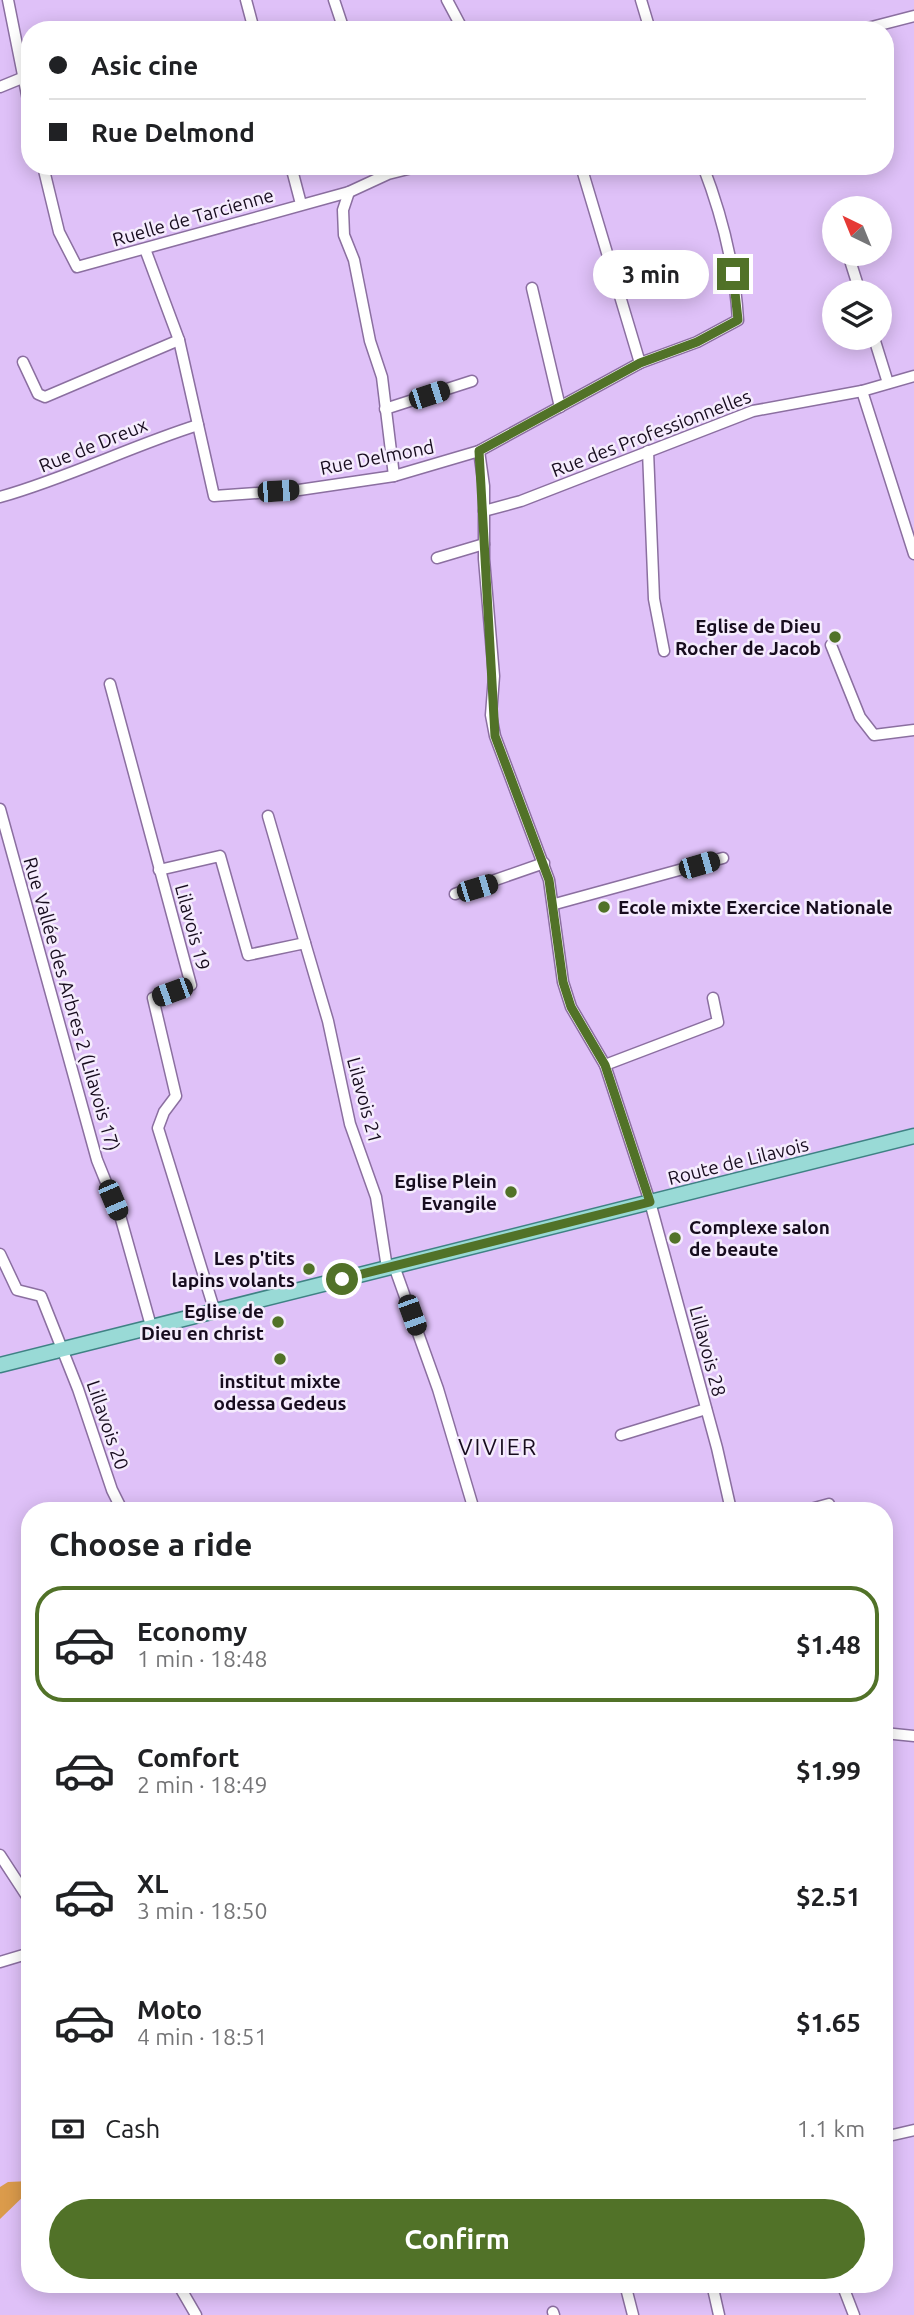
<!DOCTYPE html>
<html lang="en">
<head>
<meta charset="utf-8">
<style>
	:root { --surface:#fff; --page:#f6f6f6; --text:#202124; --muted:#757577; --line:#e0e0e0; --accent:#517228 }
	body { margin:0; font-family:Ubuntu,sans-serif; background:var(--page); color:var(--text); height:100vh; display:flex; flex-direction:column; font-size:26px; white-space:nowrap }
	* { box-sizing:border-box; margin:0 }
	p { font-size:23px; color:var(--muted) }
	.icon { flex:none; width:38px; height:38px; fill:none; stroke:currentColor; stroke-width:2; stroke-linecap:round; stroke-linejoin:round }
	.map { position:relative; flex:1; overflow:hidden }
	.sheet { position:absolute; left:21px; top:1502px; width:872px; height:791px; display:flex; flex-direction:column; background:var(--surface); border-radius:28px; box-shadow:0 4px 18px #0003 }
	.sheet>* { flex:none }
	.hud { position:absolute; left:21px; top:21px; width:873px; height:154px; border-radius:28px; box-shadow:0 4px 18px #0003; display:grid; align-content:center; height:154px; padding:0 28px; background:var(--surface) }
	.needle { width:46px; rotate:317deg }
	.fabs { position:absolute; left:822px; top:196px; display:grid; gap:14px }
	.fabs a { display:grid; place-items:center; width:70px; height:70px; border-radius:50%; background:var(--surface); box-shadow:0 4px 18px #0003; font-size:35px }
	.end { position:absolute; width:32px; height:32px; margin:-16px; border:9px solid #517228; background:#fff; box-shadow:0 0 0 4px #fff }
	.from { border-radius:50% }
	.bubble { position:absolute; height:49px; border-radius:24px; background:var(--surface); box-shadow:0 4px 18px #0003; font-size:23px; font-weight:600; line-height:49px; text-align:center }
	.car { position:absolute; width:21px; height:42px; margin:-21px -10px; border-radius:9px; box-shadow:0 0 5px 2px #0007; background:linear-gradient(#222 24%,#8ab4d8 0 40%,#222 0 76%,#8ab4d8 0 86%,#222 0) }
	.hud b { display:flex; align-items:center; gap:24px; height:66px; font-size:26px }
	.hud b+b { border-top:2px solid var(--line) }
	.hud i { width:18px; height:18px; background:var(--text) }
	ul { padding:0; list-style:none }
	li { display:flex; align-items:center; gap:21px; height:116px; margin:0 14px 10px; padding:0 14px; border:4px solid transparent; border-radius:28px }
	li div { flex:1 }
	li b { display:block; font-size:26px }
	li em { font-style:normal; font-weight:600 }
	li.active { border-color:var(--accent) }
	li>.icon { width:63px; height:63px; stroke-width:1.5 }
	h2 { padding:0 28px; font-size:32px; line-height:84px }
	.pay { display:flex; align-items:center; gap:18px; height:77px; padding:0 28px; font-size:26px }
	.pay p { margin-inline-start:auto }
	.action { display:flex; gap:14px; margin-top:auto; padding:14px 28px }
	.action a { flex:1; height:80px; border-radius:42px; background:var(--accent); color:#fff; font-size:28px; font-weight:600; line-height:80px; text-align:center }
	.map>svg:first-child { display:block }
	.green { fill:#db9b4b }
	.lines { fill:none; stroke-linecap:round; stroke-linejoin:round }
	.minor-casing { stroke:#8b6fa0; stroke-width:13 }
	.major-casing { stroke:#3f8284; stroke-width:17 }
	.minor { stroke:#fff; stroke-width:10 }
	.major { stroke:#99dad6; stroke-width:14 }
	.route { stroke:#517228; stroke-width:9 }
	.poi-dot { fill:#517228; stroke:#f5ecfd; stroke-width:2.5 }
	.labels { text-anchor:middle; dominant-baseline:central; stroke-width:5; stroke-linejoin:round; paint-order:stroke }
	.street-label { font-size:19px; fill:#170c1e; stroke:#f5ecfd }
	.poi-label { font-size:19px; font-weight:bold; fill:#170c1e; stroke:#f5ecfd; text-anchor:end }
	.quarter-label { font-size:23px; letter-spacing:2px; fill:#170c1e; stroke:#f5ecfd }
</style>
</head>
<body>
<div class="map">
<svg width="914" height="2315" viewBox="0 0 914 2315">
	<rect width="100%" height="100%" fill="#dfc1f8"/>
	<polygon class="green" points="30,2181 30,2190 0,2219 0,2187 8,2182"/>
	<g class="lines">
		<defs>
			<g id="minor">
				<polyline points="8,0 30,110"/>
				<polyline points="246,0 254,30"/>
				<polyline points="334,0 344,30"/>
				<polyline points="447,0 463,30"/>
				<polyline points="641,0 650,30"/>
				<polyline points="860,30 914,16"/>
				<polyline points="0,87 22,78"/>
				<polyline points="43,166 59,232 77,267 349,192 388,174 420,166"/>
				<polyline points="291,166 301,204"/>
				<polyline points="581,166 640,363"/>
				<polyline points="349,192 343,210 344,235 354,260 370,341 382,377 394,476"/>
				<path d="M145,249L179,340L214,496L299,490L394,476L479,451L640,363L697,342L738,320C735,268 722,215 703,166"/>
				<polyline points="848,254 860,292"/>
				<polyline points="532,288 560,407"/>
				<polyline points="874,338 888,383"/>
				<polyline points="23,362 38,394 45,397 179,340"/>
				<polyline points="862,391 914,554"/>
				<polyline points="385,409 472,381"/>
				<polyline points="479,451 484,486 484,559 494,676 491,715 495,736 549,880 563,982 571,1007 605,1065 650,1202 717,1448 731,1510"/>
				<polyline points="648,451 654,599 664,651"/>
				<path d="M0,497C68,478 131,446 198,425"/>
				<polyline points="484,511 521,501 753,411 862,391 914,376"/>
				<polyline points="437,558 484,544"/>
				<polyline points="831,645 860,717 874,735 914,730"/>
				<polyline points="110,684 191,985 153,998 176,1096 164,1112 158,1128 215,1312"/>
				<polyline points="0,809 97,1160 121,1219 151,1326"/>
				<polyline points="268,816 305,943"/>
				<polyline points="159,870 220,856 248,955 305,943 328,1021 350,1124 376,1197 387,1268"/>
				<polyline points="455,894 544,863"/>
				<polyline points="555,904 723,858"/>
				<polyline points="605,1065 718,1022 713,998"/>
				<polyline points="0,1254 17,1290 41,1296 78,1389 112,1490 122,1510"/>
				<polyline points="394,1266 438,1389 474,1510"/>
				<polyline points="621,1435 706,1409"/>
				<polyline points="807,1510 829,1504"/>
				<polyline points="884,1733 914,1736"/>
				<polyline points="0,1855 30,1901"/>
				<polyline points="0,1962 30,1953"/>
				<polyline points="884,2137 914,2130"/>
				<polyline points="178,2284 196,2315"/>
				<polyline points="625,2284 633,2315"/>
				<polyline points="712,2284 719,2315"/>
				<polyline points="842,2284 854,2315"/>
				<polyline points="553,2312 554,2315"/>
			</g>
			<polyline id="major" points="0,1365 914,1136"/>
		</defs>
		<use href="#minor" class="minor-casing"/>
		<use href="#major" class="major-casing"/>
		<use href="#minor" class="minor"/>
		<use href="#major" class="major"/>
	</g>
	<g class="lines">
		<polyline class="route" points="342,1279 650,1202 605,1065 571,1007 563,982 549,880 495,736 479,451 640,363 697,342 738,320 733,274"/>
	</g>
	<g class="poi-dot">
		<circle cx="835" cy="637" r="7"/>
		<circle cx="604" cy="907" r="7"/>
		<circle cx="511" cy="1192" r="7"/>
		<circle cx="675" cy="1238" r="7"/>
		<circle cx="309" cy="1269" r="7"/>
		<circle cx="278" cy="1322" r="7"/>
		<circle cx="280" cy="1359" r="7"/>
	</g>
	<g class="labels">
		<g class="street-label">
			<text transform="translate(193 217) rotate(-16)">Ruelle de Tarcienne</text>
			<text transform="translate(651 433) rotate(-21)">Rue des Professionnelles</text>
			<text transform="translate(93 445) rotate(-22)">Rue de Dreux</text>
			<text transform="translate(377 457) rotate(-11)">Rue Delmond</text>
			<text transform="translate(193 927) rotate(75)">Lilavois 19</text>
			<text transform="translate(72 1004) rotate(74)">Rue Vallée des Arbres 2 (Lilavois 17)</text>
			<text transform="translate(365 1100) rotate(75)">Lilavois 21</text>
			<text transform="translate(738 1161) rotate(-14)">Route de Lilavois</text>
			<text transform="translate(708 1351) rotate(75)">Lillavois 28</text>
			<text transform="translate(108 1425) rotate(71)">Lillavois 20</text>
		</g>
		<g class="poi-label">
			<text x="821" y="626">Eglise de Dieu<tspan x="821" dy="22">Rocher de Jacob</tspan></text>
			<text x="618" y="907" text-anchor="start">Ecole mixte Exercice Nationale</text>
			<text x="497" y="1181">Eglise Plein<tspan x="497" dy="22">Evangile</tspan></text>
			<text x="689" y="1227" text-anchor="start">Complexe salon<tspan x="689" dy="22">de beaute</tspan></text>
			<text x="295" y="1258">Les p'tits<tspan x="295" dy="22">lapins volants</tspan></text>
			<text x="264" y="1311">Eglise de<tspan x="264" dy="22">Dieu en christ</tspan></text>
			<text x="280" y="1381" text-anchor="middle">institut mixte<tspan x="280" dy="22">odessa Gedeus</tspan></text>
		</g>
		<g class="quarter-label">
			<text x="498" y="1446">VIVIER</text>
		</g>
	</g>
</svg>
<div class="fabs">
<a><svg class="needle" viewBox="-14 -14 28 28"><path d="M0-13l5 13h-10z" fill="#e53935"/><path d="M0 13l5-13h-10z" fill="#757577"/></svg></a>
<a><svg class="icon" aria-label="layers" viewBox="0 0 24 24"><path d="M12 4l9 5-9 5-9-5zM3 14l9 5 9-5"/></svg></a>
</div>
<i class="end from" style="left:342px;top:1279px"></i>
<i class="end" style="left:733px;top:274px"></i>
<div class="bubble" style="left:593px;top:250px;width:116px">3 min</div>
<i class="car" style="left:429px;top:395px;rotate:72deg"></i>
<i class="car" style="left:278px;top:491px;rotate:86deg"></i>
<i class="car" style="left:699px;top:865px;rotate:74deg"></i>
<i class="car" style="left:477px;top:888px;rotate:73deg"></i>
<i class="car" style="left:172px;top:992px;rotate:250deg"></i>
<i class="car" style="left:113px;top:1200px;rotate:157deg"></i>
<i class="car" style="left:412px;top:1315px;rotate:160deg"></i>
<div class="hud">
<b><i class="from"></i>Asic cine</b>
<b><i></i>Rue Delmond</b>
</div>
<section class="sheet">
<h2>Choose a ride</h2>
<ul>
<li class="active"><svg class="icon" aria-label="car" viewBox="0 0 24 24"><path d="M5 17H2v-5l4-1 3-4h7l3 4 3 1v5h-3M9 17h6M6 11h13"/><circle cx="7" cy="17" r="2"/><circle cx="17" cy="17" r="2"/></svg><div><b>Economy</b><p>1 min · 18:48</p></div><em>$1.48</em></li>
<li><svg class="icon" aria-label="car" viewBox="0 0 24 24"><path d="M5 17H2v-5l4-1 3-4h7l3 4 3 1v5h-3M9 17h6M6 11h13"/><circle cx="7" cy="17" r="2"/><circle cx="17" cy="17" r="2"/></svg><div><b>Comfort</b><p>2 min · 18:49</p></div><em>$1.99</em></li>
<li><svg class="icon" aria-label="car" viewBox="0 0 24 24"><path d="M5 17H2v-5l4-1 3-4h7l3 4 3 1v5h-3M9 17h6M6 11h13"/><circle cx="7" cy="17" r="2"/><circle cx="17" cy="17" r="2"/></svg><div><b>XL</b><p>3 min · 18:50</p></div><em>$2.51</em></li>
<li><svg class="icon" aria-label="car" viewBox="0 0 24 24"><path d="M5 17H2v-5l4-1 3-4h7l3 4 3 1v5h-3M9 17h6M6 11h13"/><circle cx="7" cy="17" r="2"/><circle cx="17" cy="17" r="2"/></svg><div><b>Moto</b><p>4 min · 18:51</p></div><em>$1.65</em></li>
</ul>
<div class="pay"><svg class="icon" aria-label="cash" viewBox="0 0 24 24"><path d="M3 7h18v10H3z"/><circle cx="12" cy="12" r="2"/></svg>Cash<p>1.1 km</p></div>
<div class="action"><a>Confirm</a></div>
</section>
</div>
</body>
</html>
